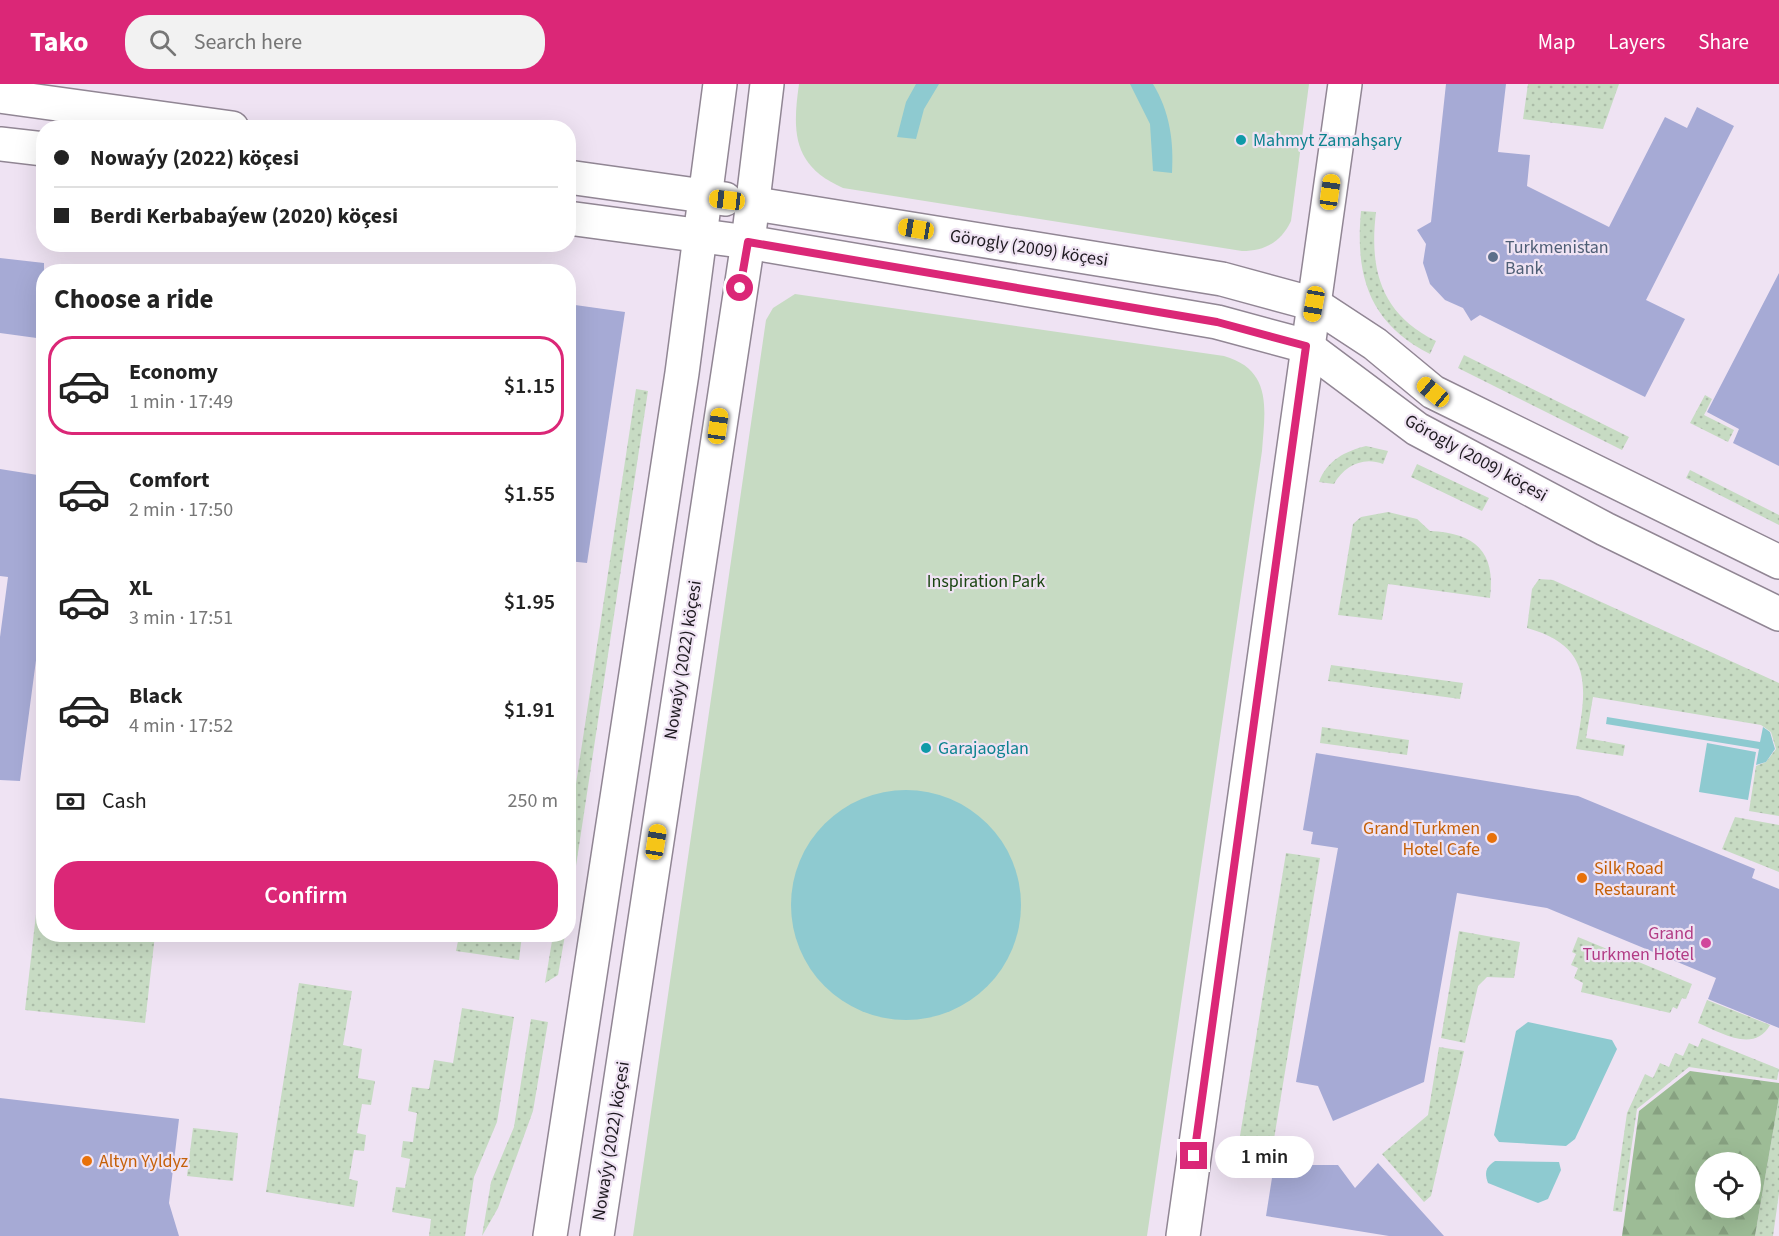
<!DOCTYPE html>
<html lang="en">
<head>
<meta charset="utf-8">
<style>
	:root { --surface:#fff; --page:#f2f2f2; --text:#222; --muted:#767676; --line:#e0e0e0; --accent:#db2777 }
	body { margin:0; font-family:"Source Sans 3",sans-serif; background:var(--page); color:var(--text); height:100vh; display:flex; flex-direction:column; font-size:22px; white-space:nowrap }
	* { box-sizing:border-box; margin:0 }
	p { font-size:20px; color:var(--muted) }
	.icon { flex:none; width:33px; height:33px; fill:none; stroke:currentColor; stroke-width:2; stroke-linecap:round; stroke-linejoin:round }
	.map { position:relative; flex:1; overflow:hidden }
	.drawer { position:absolute; left:36px; top:180px; width:540px; height:678px; display:flex; flex-direction:column; background:var(--surface); border-radius:24px; box-shadow:0 6px 24px #0002 }
	.drawer>* { flex:none }
	.banner { position:absolute; left:36px; top:36px; width:540px; height:132px; border-radius:24px; box-shadow:0 6px 24px #0002; display:grid; align-content:center; height:132px; padding:0 18px; background:var(--surface) }
	.tools { position:absolute; left:1695px; top:1068px; display:grid; gap:12px }
	.tools a { display:grid; place-items:center; width:66px; height:66px; border-radius:50%; background:var(--surface); box-shadow:0 6px 24px #0002; font-size:30px }
	.end { position:absolute; width:27px; height:27px; margin:-14px; border:8px solid #db2777; background:#fff; box-shadow:0 0 0 3px #fff }
	.from { border-radius:50% }
	.bubble { position:absolute; height:42px; border-radius:21px; background:var(--surface); box-shadow:0 6px 24px #0002; font-size:20px; font-weight:600; line-height:42px; text-align:center }
	.car { position:absolute; width:18px; height:36px; margin:-18px -9px; border-radius:8px; box-shadow:0 0 4px 2px #0007; background:linear-gradient(#f5c518 24%,#345 0 40%,#f5c518 0 76%,#345 0 86%,#f5c518 0) }
	.banner b { display:flex; align-items:center; gap:21px; height:57px; font-size:22px }
	.banner b+b { border-top:2px solid var(--line) }
	.banner i { width:15px; height:15px; background:var(--text) }
	ul { padding:0; list-style:none }
	li { display:flex; align-items:center; gap:18px; height:99px; margin:0 12px 9px; padding:0 6px; border:3px solid transparent; border-radius:24px }
	li div { flex:1 }
	li b { display:block; font-size:22px }
	li em { font-style:normal; font-weight:600 }
	li.current { border-color:var(--accent) }
	li>.icon { width:54px; height:54px; stroke-width:1.5 }
	h2 { padding:0 18px; font-size:27px; line-height:72px }
	.pay { display:flex; align-items:center; gap:15px; height:66px; padding:0 18px; font-size:22px }
	.pay p { margin-inline-start:auto }
	.button { display:flex; gap:12px; margin-top:auto; padding:12px 18px }
	.button a { flex:1; height:69px; border-radius:24px; background:var(--accent); color:#fff; font-size:24px; font-weight:600; line-height:69px; text-align:center }
	header { display:flex; align-items:center; gap:36px; box-sizing:border-box; height:84px; padding:0 30px; background:var(--accent); color:#fff }
	header strong { font-size:28px }
	nav { display:flex; gap:33px; margin-inline-start:auto; font-size:21px }
	.search { width:420px; height:54px; background:var(--page); display:flex; align-items:center; gap:15px; box-sizing:border-box; padding:0 21px; border-radius:24px; color:var(--muted); font-size:22px }
	.map>svg:first-child { display:block }
	.grass { fill:url(#grass-dots) }
	.forest { fill:url(#forest-firs); fill-rule:evenodd }
	.green { fill:#c7dbc3 }
	.water { fill:#8ecad0 }
	.building { fill:#a6aad5 }
	.lines { fill:none; stroke-linecap:round; stroke-linejoin:round }
	.minor-casing { stroke:#918694; stroke-width:36 }
	.tertiary-casing { stroke:#918694; stroke-width:36 }
	.secondary-casing { stroke:#918694; stroke-width:36 }
	.minor { stroke:#fff; stroke-width:33 }
	.tertiary { stroke:#fff; stroke-width:33 }
	.secondary { stroke:#fff; stroke-width:33 }
	.route { stroke:#db2777; stroke-width:8 }
	.culture-dot { fill:#0f9aa8; stroke:#efe3f3; stroke-width:2 }
	.service-dot { fill:#5c6f8a; stroke:#efe3f3; stroke-width:2 }
	.food-dot { fill:#e8710a; stroke:#efe3f3; stroke-width:2 }
	.hotel-dot { fill:#d1479c; stroke:#efe3f3; stroke-width:2 }
	.labels { text-anchor:middle; dominant-baseline:central; stroke-width:4.5; stroke-linejoin:round; paint-order:stroke }
	.culture-label { font-size:18px; fill:#0d838f; stroke:#efe3f3; text-anchor:start }
	.service-label { font-size:18px; fill:#4e5e75; stroke:#efe3f3; text-anchor:start }
	.street-label { font-size:18px; fill:#1d191f; stroke:#efe3f3 }
	.park-label { font-size:18px; fill:#1b4512; stroke:#efe3f3 }
	.food-label { font-size:18px; fill:#c56008; stroke:#efe3f3; text-anchor:start }
	.hotel-label { font-size:18px; fill:#b23c85; stroke:#efe3f3; text-anchor:end }
</style>
</head>
<body>
<header>
<strong>Tako</strong>
<div class="search"><svg class="icon" aria-label="search" viewBox="0 0 24 24"><circle cx="10" cy="10" r="6"/><path d="M15 15l6 6"/></svg>Search here</div>
<nav><a>Map</a><a>Layers</a><a>Share</a></nav>
</header>
<div class="map">
<svg width="1779" height="1152" viewBox="0 0 1779 1152">
	<defs>
		<pattern id="grass-dots" width="8" height="8" patternUnits="userSpaceOnUse" patternTransform="scale(1.5)"><rect width="8" height="8" fill="#c7dbc3"/><path d="M2 2h.1M6 6h.1" fill="none" stroke="#aabba7" stroke-width="1.8" stroke-linecap="round"/></pattern>
		<pattern id="forest-firs" width="22" height="20" patternUnits="userSpaceOnUse" patternTransform="scale(1.5)"><rect width="22" height="20" fill="#9dbc96"/><path d="M5 1l3.5 6h-7zM16 11l3.5 6h-7z" fill="#87a181"/></pattern>
	</defs>
	<rect width="100%" height="100%" fill="#efe3f3"/>
	<g class="grass">
		<polygon points="1528,0 1619,0 1603,45 1523,35"/>
		<path d="M1361,127L1376,128C1369,186 1381,230 1436,257L1430,270C1369,239 1355,192 1361,127Z"/>
		<polygon points="1464,271 1629,353 1622,366 1458,284"/>
		<polygon points="636,305 648,307 569,828 569,746"/>
		<polygon points="1705,311 1712,315 1704,331 1734,346 1728,358 1690,339"/>
		<path d="M1366,362L1388,367L1383,380C1363,372 1344,382 1334,400L1319,398C1327,376 1346,367 1366,362Z"/>
		<polygon points="1417,380 1489,414 1482,427 1411,393"/>
		<polygon points="1690,386 1779,431 1779,441 1686,394"/>
		<path d="M1388,428L1417,435L1430,447C1475,449 1496,467 1490,514L1388,500L1382,536L1338,531L1353,440L1361,433Z"/>
		<path d="M1539,495L1553,496L1779,599V732L1749,727L1756,682L1766,678L1776,665L1771,648L1761,641L1593,613L1586,654L1625,661L1623,672L1576,665C1586,607 1596,563 1527,544L1532,505Z"/>
		<polygon points="1331,581 1463,599 1460,615 1328,597"/>
		<polygon points="1322,643 1409,656 1407,671 1320,659"/>
		<polygon points="1735,733 1779,741 1779,788 1722,765"/>
		<polygon points="43,769 44,850 155,851 145,939 25,926"/>
		<polygon points="1286,769 1320,774 1273,1061 1242,1056 1240,1052"/>
		<polygon points="1459,847 1520,858 1514,894 1487,893 1478,902 1465,959 1441,954"/>
		<polygon points="462,850 522,851 519,876 456,867 459,852"/>
		<polygon points="553,851 565,851 558,891 545,899"/>
		<polygon points="1578,853 1692,900 1686,915 1682,914 1677,925 1673,923 1670,929 1581,908 1583,899 1574,894 1578,884 1571,881 1576,870 1572,868"/>
		<polygon points="299,899 352,907 343,961 362,965 358,994 375,997 371,1021 362,1020 357,1049 366,1051 364,1067 354,1066 349,1095 358,1097 354,1123 266,1108"/>
		<path d="M1707,916L1770,941C1754,970 1720,948 1698,939Z"/>
		<polygon points="462,924 514,933 497,1038 474,1093 465,1152 429,1152 431,1135 392,1128 396,1103 405,1104 410,1075 401,1073 403,1057 413,1058 417,1029 408,1027 412,1003 429,1005 434,976 453,979"/>
		<polygon points="531,935 548,938 533,1027 498,1124 482,1152 491,1098 514,1043"/>
		<polygon points="1702,954 1779,985 1777,996 1689,983 1637,1025 1622,1128 1613,1127 1627,1029 1645,990 1653,994 1660,979 1669,983 1675,969 1683,972 1689,959 1698,963"/>
		<polygon points="1439,963 1464,967 1431,1112 1424,1118 1382,1070 1428,1031"/>
		<polygon points="1779,1013 1779,1109 1773,1152 1755,1152"/>
		<polygon points="193,1044 238,1049 233,1097 187,1092"/>
	</g>
	<path class="forest" d="M1690,987L1779,999V1013L1755,1152H1622L1639,1027ZM1706,1078H1750V1124H1706Z"/>
	<g class="green">
		<path d="M799,0H1309L1291,137C1281,158 1265,167 1242,167L843,104C793,82 792,49 799,0Z"/>
		<path d="M795,210L1224,272C1273,286 1265,326 1262,367L1147,1152H633L766,236L773,224Z"/>
	</g>
	<g class="water">
		<polygon points="916,0 939,0 924,25 916,55 897,53 906,18"/>
		<path d="M1130,0H1153C1170,28 1174,58 1172,89L1153,87L1150,40Z"/>
		<polygon points="1607,633 1760,658 1763,643 1770,648 1775,665 1766,678 1756,681 1759,665 1606,640"/>
		<polygon points="1707,659 1756,668 1748,716 1699,708"/>
		<circle cx="906" cy="821" r="115"/>
		<polygon points="1528,938 1612,956 1617,965 1575,1055 1566,1062 1499,1058 1494,1051 1516,947"/>
		<path d="M1495,1077L1559,1078L1561,1086L1548,1115L1538,1119L1488,1099C1484,1088 1486,1083 1495,1077Z"/>
	</g>
	<g class="building">
		<polygon points="1446,0 1506,0 1498,68 1530,71 1527,102 1609,143 1665,33 1687,44 1697,23 1734,42 1646,216 1685,235 1645,313 1480,231 1471,237 1463,224 1445,216 1430,200 1423,179 1426,160 1417,146 1431,138"/>
		<polygon points="0,174 44,179 44,255 0,249"/>
		<polygon points="1779,189 1779,382 1733,359 1739,345 1707,328"/>
		<polygon points="568,220 625,228 587,479 568,477"/>
		<polygon points="0,385 44,392 44,516 20,697 0,696 0,553 8,493 0,492"/>
		<polygon points="1316,669 1578,712 1755,785 1752,794 1779,805 1779,944 1708,915 1716,894 1547,824 1457,809 1424,998 1333,1037 1318,1002 1296,998 1338,764 1311,760 1313,748 1303,746"/>
		<polygon points="0,1014 179,1035 169,1119 179,1152 0,1152"/>
		<polygon points="1378,1079 1444,1152 1389,1152 1266,1132 1274,1081 1338,1081 1355,1104"/>
	</g>
	<g class="lines">
		<defs>
			<polyline id="minor" points="1183,1152 1345,0"/>
			<g id="tertiary">
				<polyline points="750,119 1222,195 1314,220 1375,260 1433,308 1779,478"/>
				<polyline points="748,158 1217,238 1306,262 1417,345 1605,445 1779,530"/>
			</g>
			<g id="secondary">
				<polyline points="0,12 232,44"/>
				<polyline points="0,60 44,65"/>
				<polyline points="568,93 725,115"/>
				<polyline points="568,134 748,158"/>
				<polyline points="550,1152 682,289 720,0"/>
				<polyline points="597,1152 748,158 767,0"/>
			</g>
		</defs>
		<use href="#minor" class="minor-casing"/>
		<use href="#tertiary" class="tertiary-casing"/>
		<use href="#secondary" class="secondary-casing"/>
		<use href="#minor" class="minor"/>
		<use href="#tertiary" class="tertiary"/>
		<use href="#secondary" class="secondary"/>
	</g>
	<g class="lines">
		<polyline class="route" points="740,204 748,158 1217,238 1306,262 1194,1072"/>
	</g>
	<g class="culture-dot">
		<circle cx="1241" cy="56" r="6"/>
		<circle cx="926" cy="664" r="6"/>
	</g>
	<circle class="service-dot" cx="1493" cy="173" r="6"/>
	<g class="food-dot">
		<circle cx="1492" cy="754" r="6"/>
		<circle cx="1582" cy="794" r="6"/>
		<circle cx="87" cy="1077" r="6"/>
	</g>
	<circle class="hotel-dot" cx="1706" cy="859" r="6"/>
	<g class="labels">
		<g class="culture-label">
			<text x="1253" y="56">Mahmyt Zamahşary</text>
			<text x="938" y="664">Garajaoglan</text>
		</g>
		<g class="service-label">
			<text x="1505" y="163">Turkmenistan<tspan x="1505" dy="21">Bank</tspan></text>
		</g>
		<g class="street-label">
			<text transform="translate(1029 164) rotate(9)">Görogly (2009) köçesi</text>
			<text transform="translate(1476 374) rotate(29)">Görogly (2009) köçesi</text>
			<text transform="translate(683 576) rotate(-81)">Nowaýy (2022) köçesi</text>
			<text transform="translate(611 1057) rotate(-81)">Nowaýy (2022) köçesi</text>
		</g>
		<g class="park-label">
			<text x="986" y="497">Inspiration Park</text>
		</g>
		<g class="food-label">
			<text x="1480" y="744" text-anchor="end">Grand Turkmen<tspan x="1480" dy="21">Hotel Cafe</tspan></text>
			<text x="1594" y="784">Silk Road<tspan x="1594" dy="21">Restaurant</tspan></text>
			<text x="99" y="1077">Altyn Yyldyz</text>
		</g>
		<g class="hotel-label">
			<text x="1694" y="849">Grand<tspan x="1694" dy="21">Turkmen Hotel</tspan></text>
		</g>
	</g>
</svg>
<div class="tools">
<a><svg class="icon" aria-label="locate" viewBox="0 0 24 24"><circle cx="12" cy="12" r="6"/><path d="M12 2v4M12 18v4M2 12h4M18 12h4"/></svg></a>
</div>
<i class="end from" style="left:740px;top:204px"></i>
<i class="end" style="left:1194px;top:1072px"></i>
<div class="bubble" style="left:1215px;top:1052px;width:99px">1 min</div>
<i class="car" style="left:1330px;top:108px;rotate:8deg"></i>
<i class="car" style="left:727px;top:116px;rotate:277deg"></i>
<i class="car" style="left:916px;top:145px;rotate:279deg"></i>
<i class="car" style="left:1314px;top:220px;rotate:190deg"></i>
<i class="car" style="left:1433px;top:308px;rotate:310deg"></i>
<i class="car" style="left:718px;top:342px;rotate:8deg"></i>
<i class="car" style="left:656px;top:758px;rotate:9deg"></i>
<div class="banner">
<b><i class="from"></i>Nowaýy (2022) köçesi</b>
<b><i></i>Berdi Kerbabaýew (2020) köçesi</b>
</div>
<section class="drawer">
<h2>Choose a ride</h2>
<ul>
<li class="current"><svg class="icon" aria-label="car" viewBox="0 0 24 24"><path d="M5 17H2v-5l4-1 3-4h7l3 4 3 1v5h-3M9 17h6M6 11h13"/><circle cx="7" cy="17" r="2"/><circle cx="17" cy="17" r="2"/></svg><div><b>Economy</b><p>1 min · 17:49</p></div><em>$1.15</em></li>
<li><svg class="icon" aria-label="car" viewBox="0 0 24 24"><path d="M5 17H2v-5l4-1 3-4h7l3 4 3 1v5h-3M9 17h6M6 11h13"/><circle cx="7" cy="17" r="2"/><circle cx="17" cy="17" r="2"/></svg><div><b>Comfort</b><p>2 min · 17:50</p></div><em>$1.55</em></li>
<li><svg class="icon" aria-label="car" viewBox="0 0 24 24"><path d="M5 17H2v-5l4-1 3-4h7l3 4 3 1v5h-3M9 17h6M6 11h13"/><circle cx="7" cy="17" r="2"/><circle cx="17" cy="17" r="2"/></svg><div><b>XL</b><p>3 min · 17:51</p></div><em>$1.95</em></li>
<li><svg class="icon" aria-label="car" viewBox="0 0 24 24"><path d="M5 17H2v-5l4-1 3-4h7l3 4 3 1v5h-3M9 17h6M6 11h13"/><circle cx="7" cy="17" r="2"/><circle cx="17" cy="17" r="2"/></svg><div><b>Black</b><p>4 min · 17:52</p></div><em>$1.91</em></li>
</ul>
<div class="pay"><svg class="icon" aria-label="cash" viewBox="0 0 24 24"><path d="M3 7h18v10H3z"/><circle cx="12" cy="12" r="2"/></svg>Cash<p>250 m</p></div>
<div class="button"><a>Confirm</a></div>
</section>
</div>
</body>
</html>
